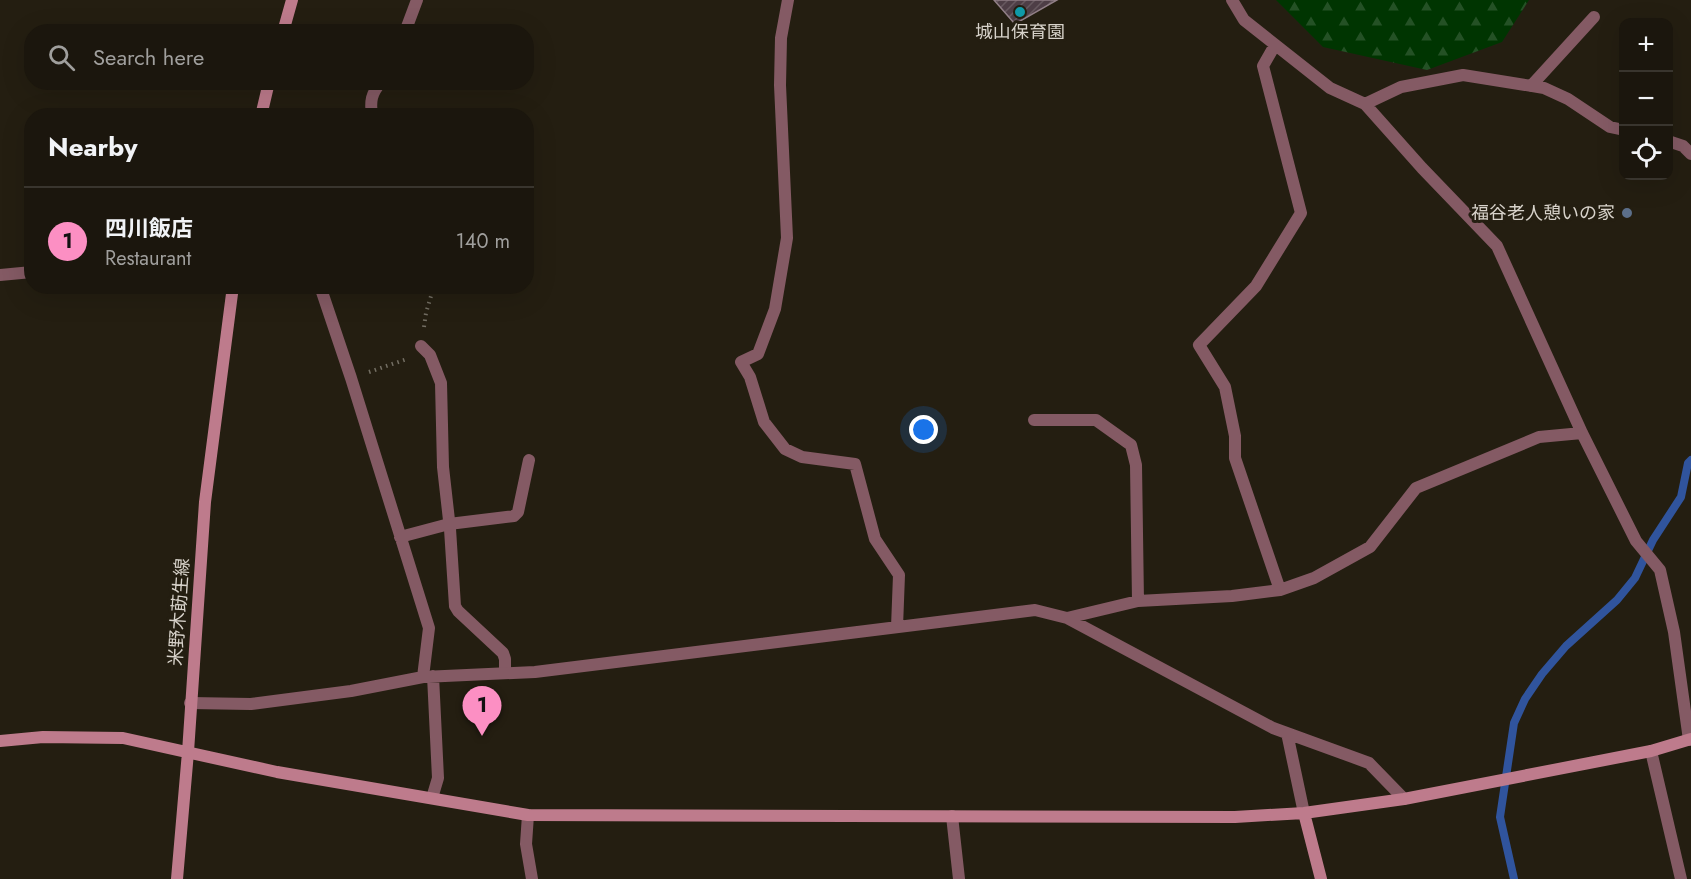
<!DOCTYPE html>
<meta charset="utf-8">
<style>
body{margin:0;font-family:Jost,"Noto Sans JP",sans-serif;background:#28231b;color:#f1f3f6}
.controls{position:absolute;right:18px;top:18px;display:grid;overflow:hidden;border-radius:12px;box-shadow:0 6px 24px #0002}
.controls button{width:54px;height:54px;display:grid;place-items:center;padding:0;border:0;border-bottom:2px solid #39352e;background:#1b160d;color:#f1f3f6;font:30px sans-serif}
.you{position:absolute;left:924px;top:430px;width:21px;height:21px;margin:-15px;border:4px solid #fff;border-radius:50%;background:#1a73e8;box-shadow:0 0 0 9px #1a73e833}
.badge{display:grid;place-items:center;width:39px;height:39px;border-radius:50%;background:#fc8fc3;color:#111;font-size:20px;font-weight:700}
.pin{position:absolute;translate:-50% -50px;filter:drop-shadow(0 2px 3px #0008)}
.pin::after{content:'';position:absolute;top:32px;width:21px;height:18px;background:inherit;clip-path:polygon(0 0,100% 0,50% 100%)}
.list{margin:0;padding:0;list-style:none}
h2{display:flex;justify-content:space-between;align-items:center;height:78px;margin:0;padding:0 24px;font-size:26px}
h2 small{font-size:20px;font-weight:400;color:#a09f9d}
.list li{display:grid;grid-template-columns:39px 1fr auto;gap:18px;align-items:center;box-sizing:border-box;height:108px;padding:0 24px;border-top:2px solid #39352e}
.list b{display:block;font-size:22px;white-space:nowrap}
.list p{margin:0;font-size:20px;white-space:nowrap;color:#a09f9d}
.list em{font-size:20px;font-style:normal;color:#a09f9d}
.icon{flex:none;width:33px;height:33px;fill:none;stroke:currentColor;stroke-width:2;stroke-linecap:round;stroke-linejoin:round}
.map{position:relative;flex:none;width:1691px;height:879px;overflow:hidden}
.search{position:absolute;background:#1b160d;box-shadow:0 6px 24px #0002;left:24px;top:24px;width:510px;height:66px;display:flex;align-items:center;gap:15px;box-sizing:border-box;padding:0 21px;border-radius:24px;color:#a09f9d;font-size:22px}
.panel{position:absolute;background:#1b160d;box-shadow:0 6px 24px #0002;left:24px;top:108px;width:510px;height:186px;border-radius:24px}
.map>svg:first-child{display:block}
.forest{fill:url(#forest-firs)}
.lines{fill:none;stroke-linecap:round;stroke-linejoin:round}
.stream{stroke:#30549d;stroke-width:8}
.building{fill:url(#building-hatch);stroke:#917f87;stroke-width:1.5}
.path{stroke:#736e63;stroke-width:4;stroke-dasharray:1.5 4.5;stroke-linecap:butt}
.lane{stroke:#845a64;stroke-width:12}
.street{stroke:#845a64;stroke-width:12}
.secondary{stroke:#be7b8c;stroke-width:12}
.culture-dot{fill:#0f9aa8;stroke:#241e11;stroke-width:2}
.service-dot{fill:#5c6f8a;stroke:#241e11;stroke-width:2}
.labels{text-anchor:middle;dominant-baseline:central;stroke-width:6;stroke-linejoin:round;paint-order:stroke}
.poi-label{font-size:18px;fill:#d7d2ca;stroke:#241e11}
.street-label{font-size:18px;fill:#d7d2ca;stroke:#241e11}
</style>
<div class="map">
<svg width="1691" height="879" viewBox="0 0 1691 879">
<defs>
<pattern id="forest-firs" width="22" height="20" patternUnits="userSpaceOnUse" patternTransform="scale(1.5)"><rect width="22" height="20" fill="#003501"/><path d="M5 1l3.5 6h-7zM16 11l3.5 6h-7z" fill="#245125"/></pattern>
<pattern id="building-hatch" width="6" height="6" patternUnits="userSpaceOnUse" patternTransform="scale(1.5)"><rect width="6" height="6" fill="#4e3e46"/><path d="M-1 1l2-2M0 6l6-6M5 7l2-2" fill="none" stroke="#67595f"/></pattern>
</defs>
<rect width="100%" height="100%" fill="#241e11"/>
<path class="forest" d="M1276 0H1529L1502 42 1427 70 1323 47Z"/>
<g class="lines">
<path class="stream" d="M1514 879 1500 817 1514 723 1525 699 1542 674 1566 646 1617 600 1635 578 1653 540 1681 497 1688 463 1691 460"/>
</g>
<path class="building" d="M994 0H1057L1015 24Z"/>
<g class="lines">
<path class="path" d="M424 327 426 313 434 286
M369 372 407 359"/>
<path class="lane" d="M421 346 430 355 441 383 443 467 450 529 455 606 458 611 503 653 505 659V673"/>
<path class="street" d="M788 0 781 38 780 85 787 238 775 309 758 354 741 362 750 377 764 422 785 449 802 457 855 464 875 539 899 575 897 627
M1232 0 1244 20 1330 88 1365 104 1422 168 1497 246 1582 433 1636 541 1660 570 1674 632 1689 740
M405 32 417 0
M1275 45 1263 66 1301 213 1256 286 1199 345 1225 387 1235 436V458L1280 590
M1531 86 1594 17
M1365 104 1401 87 1463 75 1544 88 1568 99 1610 127 1624 130
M372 116C370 101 371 94 381 82
M1668 141 1683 146 1691 154
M0 275 32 272
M320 286 351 378 429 628 423 677
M1034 420H1096L1131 445 1136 465 1138 601
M400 537 449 524 514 516 518 512 529 460
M1067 618 1138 601 1232 596 1280 590 1314 578 1370 547 1416 488 1539 437 1582 433
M190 703 251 704 351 691 423 677 535 672 1035 610 1067 618 1273 728 1369 763 1404 799
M1287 733 1304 813
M1651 751 1681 879
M432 798 438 778 433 676
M528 815 526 844 532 879
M952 816 959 879"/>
<path class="secondary" d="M283 32 292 0
M261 116 269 82
M0 741 43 737 123 738 277 772 528 815 1235 817 1304 813 1404 799 1651 751 1691 739
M1304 813 1321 879
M177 879 188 752 205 502 233 286"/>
</g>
<circle class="culture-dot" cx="1020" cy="12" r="6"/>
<circle class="service-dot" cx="1627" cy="213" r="6"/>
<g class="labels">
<g class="poi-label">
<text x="1020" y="32">城山保育園</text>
<text x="1615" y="213" text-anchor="end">福谷老人憩いの家</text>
</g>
<g class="street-label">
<text transform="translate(179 612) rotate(-86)">米野木莇生線</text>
</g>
</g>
</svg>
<div class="controls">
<button>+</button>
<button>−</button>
<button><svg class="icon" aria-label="locate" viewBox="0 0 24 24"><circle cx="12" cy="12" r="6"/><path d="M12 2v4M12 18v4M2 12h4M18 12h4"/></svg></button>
</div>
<div class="you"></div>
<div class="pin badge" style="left:482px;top:736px">1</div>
<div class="search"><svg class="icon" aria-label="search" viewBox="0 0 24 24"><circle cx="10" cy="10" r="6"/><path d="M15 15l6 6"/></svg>Search here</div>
<section class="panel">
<h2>Nearby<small></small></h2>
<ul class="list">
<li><span class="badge">1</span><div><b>四川飯店</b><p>Restaurant</p></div><em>140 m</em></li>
</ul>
</section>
</div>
